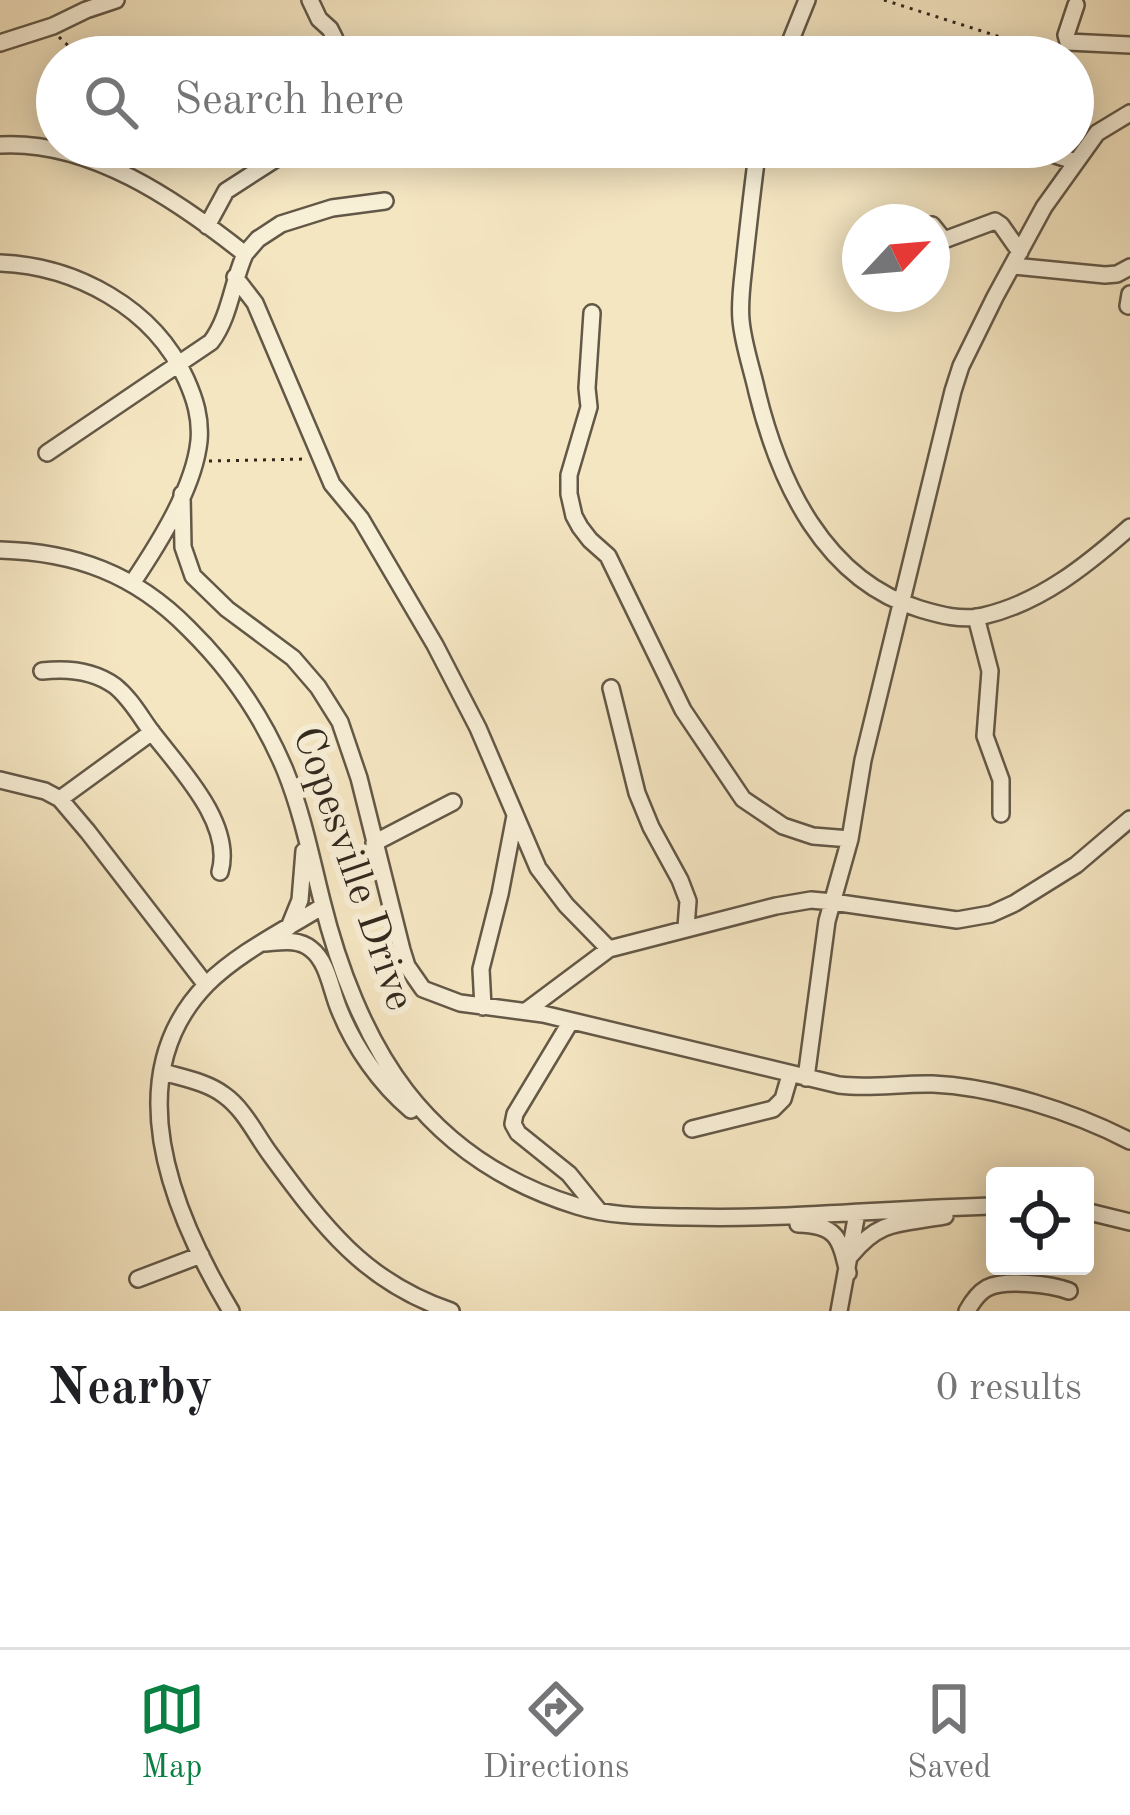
<!DOCTYPE html>
<style>
body{margin:0;font-family:"Old Standard TT",serif;background:#f2f2f2;color:#202124}
.controls{position:absolute;right:36px;bottom:36px;display:grid;overflow:hidden;border-radius:12px;box-shadow:0 6px 30px #0003}
.controls button{width:108px;height:108px;display:grid;place-items:center;padding:0;border:0;border-bottom:3px solid #e0e0e0;background:#fff;color:#202124;font:60px sans-serif}
.compass{position:absolute;left:842px;top:204px;width:108px;height:108px;border-radius:50%;background:#fff;box-shadow:0 6px 30px #0003;rotate:64deg}
.list{margin:0;padding:0;list-style:none}
h2{display:flex;justify-content:space-between;align-items:center;height:156px;margin:0;padding:0 48px;font-size:51px}
h2 small{font-size:39px;font-weight:400;color:#757577}
.icon{flex:none;width:66px;height:66px;fill:none;stroke:currentColor;stroke-width:2;stroke-linecap:round;stroke-linejoin:round}
.map{position:relative;flex:none;width:1130px;height:1311px;overflow:hidden}
.search{position:absolute;background:#fff;box-shadow:0 6px 30px #0003;left:36px;right:36px;top:36px;height:132px;display:flex;align-items:center;gap:30px;box-sizing:border-box;padding:0 42px;border-radius:66px;color:#757577;font-size:45px}
.sheet{height:336px;background:#fff}
nav{display:flex;justify-content:space-around;align-items:center;box-sizing:border-box;height:168px;border-top:3px solid #e0e0e0;background:#fff;font-size:33px;color:#757577}
nav a{display:grid;justify-items:center;gap:6px}
nav .on{color:#0b8043}
.map>svg:first-child{display:block}
.lines{fill:none;stroke-linecap:round;stroke-linejoin:round}
.minor-casing{stroke:#635847;stroke-width:20}
.path{stroke:#32291e;stroke-width:3;stroke-dasharray:3 6;stroke-linecap:butt}
.minor{stroke:#f8efd7;stroke-width:15}
.labels{text-anchor:middle;dominant-baseline:central;stroke-width:12;stroke-linejoin:round;paint-order:stroke}
.street-label{font-size:42px;fill:#32291e;stroke:#f8efd7}
</style>
<div class="map">
<svg width="1130" height="1311" viewBox="0 0 1130 1311">
<rect width="100%" height="100%" fill="#f5e6c2"/>
<filter id="stains"><feTurbulence type="fractalNoise" baseFrequency=".00167" numOctaves="4"/><feColorMatrix values="0 0 0 0 .2 0 0 0 0 .09 0 0 0 0 .02 0 0 0 .5 -.17"/></filter>
<radialGradient id="worn" r=".72"><stop offset=".6" stop-color="#630" stop-opacity="0"/><stop offset="1" stop-color="#630" stop-opacity=".3"/></radialGradient>
<g class="lines">
<g class="minor-casing">
<path id="minor" d="M310 0 319 19 330 29 335 39 330 57
M1076 5 1066 35 1068 42 1130 45
M0 43 53 26 86 10 116 0
M784 57 807 0
M0 145C90 140 177 200 245 254 232 283 230 317 211 342L47 453
M758 147C753 183 749 220 745 256 743 277 739 300 741 320 743 344 752 369 757 392 779 482 824 580 920 609 940 615 962 621 983 616 1040 603 1087 565 1130 527
M1031 147 1076 162
M932 225 944 240 995 221 1001 225 1020 252
M207 226 226 191 274 160 289 147
M245 254 258 239 281 224 332 208 385 201
M0 263C76 266 154 308 186 379 195 399 201 418 199 441 194 488 159 543 133 582
M1013 266 1105 275 1117 274 1130 267
M235 277 255 303 332 484 361 519 435 645 478 728 538 868 566 905 609 949
M1128 306 1130 294
M592 313 587 388 589 407 569 475V494L574 516 580 527 590 540 608 556 683 710 743 799 783 826 813 836 850 839
M182 494 183 547 193 576 227 609 293 658 318 687 340 722 359 778 402 950 407 966 423 989 460 1003 543 1014 839 1085C871 1089 901 1083 933 1084 996 1087 1074 1112 1130 1141
M0 550C75 552 135 574 188 628 230 669 262 715 285 770 302 812 311 857 322 901 338 966 365 1038 406 1091 450 1148 509 1185 577 1206 612 1217 649 1216 686 1217 789 1220 892 1208 995 1206
M976 617 990 671 985 736 1001 780V814
M42 671C68 668 93 670 115 686 130 698 140 716 151 731 178 767 234 823 220 872
M611 688 637 793 651 827 680 880 688 901 686 927
M0 780 45 791 60 799 88 832 206 985
M60 799 152 732
M374 843 453 802
M289 927 300 900 304 851
M265 943C280 942 298 938 311 949 328 962 331 990 339 1009 354 1047 380 1084 411 1110
M483 1007 481 969 500 894 515 816
M526 1011 609 949 776 906 811 900 833 902 957 920 991 914 1015 903 1076 865 1130 819
M571 1021 515 1114 513 1124 518 1133 569 1174 599 1211
M163 1072C183 1078 207 1082 224 1095 244 1109 256 1135 270 1154 323 1226 364 1282 451 1311
M806 1078 827 921 850 839 863 760 953 391 961 366 995 297 1044 207 1097 133 1130 113
M692 1129 773 1109 783 1099 790 1075
M1085 1211 1130 1222
M798 1224C837 1225 840 1238 848 1273
M851 1255C881 1218 902 1224 945 1216
M138 1279 201 1255
M231 1311C174 1216 115 1078 207 984 239 952 285 930 323 906
M839 1311 857 1213
M967 1311C972 1302 978 1293 987 1288 1005 1279 1050 1284 1069 1291"/>
</g>
<path class="path" d="M884 0 1013 41 1056 42
M59 37 80 57
M209 461 308 459"/>
<use href="#minor" class="minor"/>
</g>
<g class="labels">
<g class="street-label">
<text transform="translate(352 869) rotate(71)">Copesville Drive</text>
</g>
</g>
<rect width="100%" height="100%" filter="url(#stains)"/>
<rect width="100%" height="100%" fill="url(#worn)"/>
</svg>
<div class="controls">
<button><svg class="icon" aria-label="locate" viewBox="0 0 24 24"><circle cx="12" cy="12" r="6"/><path d="M12 2v4M12 18v4M2 12h4M18 12h4"/></svg></button>
</div>
<svg class="compass" viewBox="-18 -18 36 36"><path d="M0-13l5 13h-10z" fill="#e53935"/><path d="M0 13l5-13h-10z" fill="#757577"/></svg>
<div class="search"><svg class="icon" aria-label="search" viewBox="0 0 24 24"><circle cx="10" cy="10" r="6"/><path d="M15 15l6 6"/></svg>Search here</div>
</div>
<section class="sheet">
<h2>Nearby<small>0 results</small></h2>
<ul class="list">
</ul>
</section>
<nav>
<a class="on"><svg class="icon" aria-label="map" viewBox="0 0 24 24"><path d="M3 6l6-2 6 2 6-2v14l-6 2-6-2-6 2zM9 4v14M15 6v14"/></svg>Map</a>
<a><svg class="icon" aria-label="directions" viewBox="0 0 24 24"><path d="M12 3l9 9-9 9-9-9zM9 14v-3h6M13 9l2 2-2 2"/></svg>Directions</a>
<a><svg class="icon" aria-label="saved" viewBox="0 0 24 24"><path d="M7 4h10v16l-5-4-5 4z"/></svg>Saved</a>
</nav>
